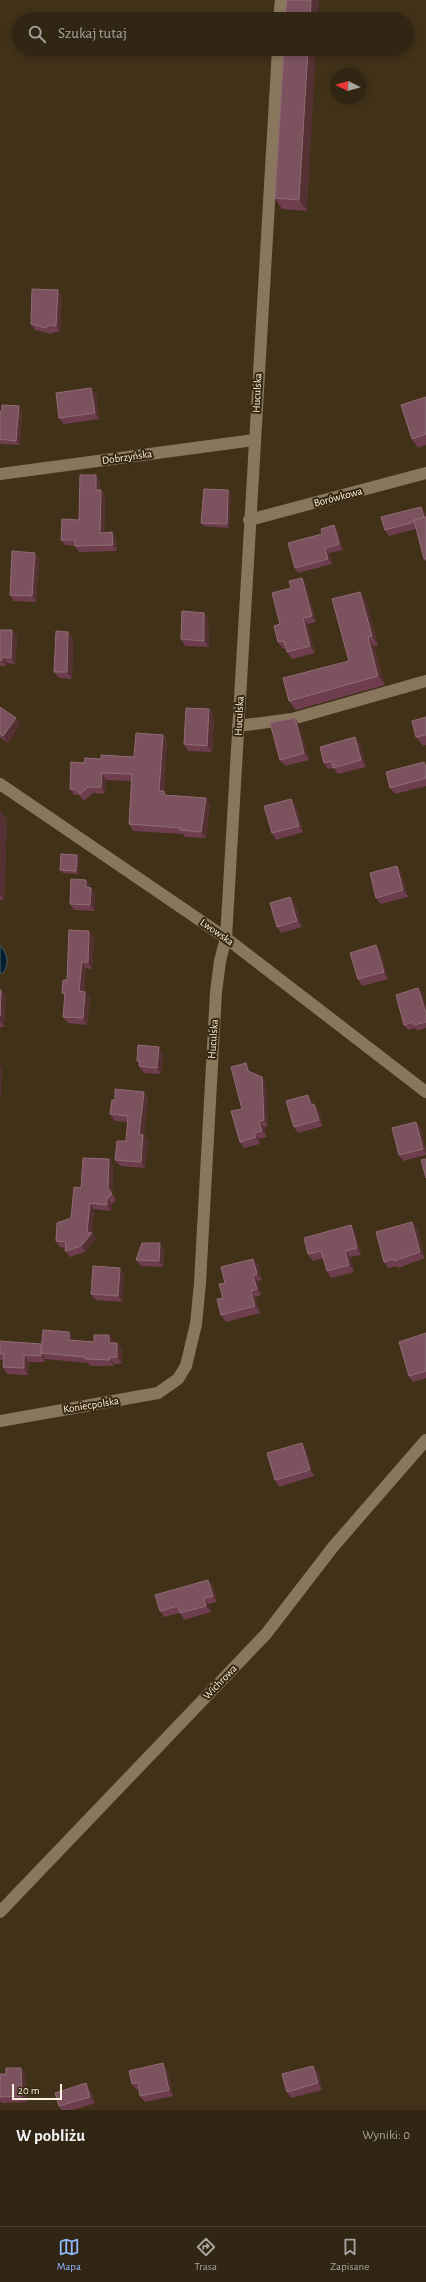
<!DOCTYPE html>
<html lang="pl">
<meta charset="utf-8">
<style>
body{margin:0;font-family:"Alegreya Sans",sans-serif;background:#392d1c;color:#f1f3f6}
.compass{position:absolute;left:330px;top:68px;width:36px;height:36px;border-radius:50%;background:#312513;box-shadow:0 2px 6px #0003;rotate:275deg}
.scale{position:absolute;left:12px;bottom:10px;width:50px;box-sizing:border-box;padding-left:4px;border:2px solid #fbf1e3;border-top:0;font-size:11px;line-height:14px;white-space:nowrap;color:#fbf1e3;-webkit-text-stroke:3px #36270f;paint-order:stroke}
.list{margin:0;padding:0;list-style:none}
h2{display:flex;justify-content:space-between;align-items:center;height:52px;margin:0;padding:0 16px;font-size:17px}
h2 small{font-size:13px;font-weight:400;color:#a8a5a0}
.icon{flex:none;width:22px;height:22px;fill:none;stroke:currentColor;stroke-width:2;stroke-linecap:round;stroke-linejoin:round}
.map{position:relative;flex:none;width:426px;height:2110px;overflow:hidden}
.search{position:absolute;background:#312513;box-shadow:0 2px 6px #0003;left:12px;right:12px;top:12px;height:44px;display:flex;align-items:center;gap:10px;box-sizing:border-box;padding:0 14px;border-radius:22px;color:#a8a5a0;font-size:15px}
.sheet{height:116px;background:#312513}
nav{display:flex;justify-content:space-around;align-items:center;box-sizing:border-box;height:56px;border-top:1px solid #4c4233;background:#312513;font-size:11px;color:#a8a5a0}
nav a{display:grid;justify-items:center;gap:2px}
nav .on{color:#90b8fd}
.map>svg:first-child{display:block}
.water{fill:#02202f;stroke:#4d5f65}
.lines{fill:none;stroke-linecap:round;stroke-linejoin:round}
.minor{stroke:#89775d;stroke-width:12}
.wall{fill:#6e3e4f}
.shaded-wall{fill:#553133}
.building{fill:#7d525f;stroke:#916b74}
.labels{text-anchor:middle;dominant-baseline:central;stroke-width:4;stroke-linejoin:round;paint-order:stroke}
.street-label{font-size:11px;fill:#fbf1e3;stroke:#36270f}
</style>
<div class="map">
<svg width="426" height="2110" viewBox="0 0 426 2110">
<rect width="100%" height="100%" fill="#413119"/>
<path class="water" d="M0 945C7 953 10 963 3 973H0Z"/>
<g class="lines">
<path class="minor" d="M279 19 281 0
M0 474 254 440
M249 520 426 473
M238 726 292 719 426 681
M0 784 226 938 426 1092
M0 1421 158 1393 178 1379 186 1366 196 1324 200 1283 216 992 220 961 226 938 278 49
M0 1912 266 1634 333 1547 426 1440"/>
</g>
<path class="wall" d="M284 49 307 211 282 209 275 198Z
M62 297 60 332H54L51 334 35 330 31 324Z
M96 394 99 419 64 424 59 418Z
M426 397V445L418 448 412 439Z
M0 411H22L20 445 0 444Z
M100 481V490H101L105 495 104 532H112L116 538 117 551 79 552 75 546 65 545 61 540 79 520Z
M228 490 231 493 229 528 203 526 201 523Z
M421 507 425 513 426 516V561L424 559 416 529 389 536 385 530Z
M338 531 343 550 329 553 332 564 298 573 295 568Z
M35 553 39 559 36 602 14 601 10 595Z
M302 578 306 584 316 622 307 624 315 653 292 659 287 652 286 648 283 649 278 642 280 624 291 588Z
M366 601 378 645 374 646 385 685 296 710 289 701 349 661Z
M204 613 208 619 209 647 185 646 181 639Z
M0 630H12L17 637 15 664 7 663 6 666H0Z
M68 632 73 638 72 679 59 678 54 672Z
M0 707 16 718 20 725 8 743 0 737Z
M214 716 212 752 188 751 184 744Z
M426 717V745L423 746 416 737Z
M295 718 299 725 309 760 285 766 280 760Z
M163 735 167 741 164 791 167 796 210 804 206 838 185 837 183 834 133 831 129 824 131 781 106 780 105 794 93 793 84 801 79 795H74L70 789 84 763 101 759 134 757Z
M355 737 360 744 366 767 338 774 334 768 328 769 324 763Z
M426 764V786L395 794 390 788Z
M291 799 296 805 303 832 276 840 272 833Z
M0 811 7 820 4 900H0Z
M77 855 79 858V874L63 873 60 870Z
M397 866 401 873 408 897 381 904 376 898Z
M86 880 90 886V888L95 894V911L74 910 70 904Z
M295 903 302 927 281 933 277 927Z
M94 937 92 969 86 968 84 992H85L90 998 87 1025 68 1023 63 1017 65 996 62 993 67 980Z
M376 945 381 952 388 979 362 986 358 979Z
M418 988 422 993 426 1006V1028L417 1031 415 1028 408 1030 404 1025Z
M0 990H1L6 997 4 1027H0Z
M163 1054 161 1074 144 1073 139 1066 140 1064 137 1061Z
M250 1070 251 1073 262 1077 266 1084 268 1126 264 1127 267 1137 259 1139 260 1144 244 1148 240 1142 242 1109Z
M144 1092 148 1098 144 1136 148 1141 145 1168 120 1166 115 1160 126 1141 128 1122 115 1121 110 1114 115 1100Z
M312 1101 313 1105 319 1111 323 1126 298 1133 294 1127Z
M421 1128 426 1150V1155L403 1161 399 1155Z
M109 1159 113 1166 112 1194 116 1200 112 1204 111 1211 94 1209 92 1233 96 1239 85 1252 70 1257 65 1251 66 1248 60 1247 56 1241 71 1218 81 1188Z
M351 1225 355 1232 361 1255 350 1257 354 1272 331 1278 327 1271 323 1258 313 1261 308 1254Z
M417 1228 425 1258 398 1268 397 1266 388 1268 384 1262Z
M164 1250 163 1267 141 1266 136 1260Z
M253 1259 258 1265 262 1280 258 1281 261 1295 255 1297 260 1313 226 1322 221 1315 225 1283Z
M124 1274 122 1302 96 1300 91 1294Z
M69 1332 73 1339V1341L94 1342 114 1341V1343H117L122 1350V1364H114V1366H90L88 1363 45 1359V1362H29L28 1375 7 1374 3 1367V1360H0V1341L41 1344Z
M426 1333V1378L413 1382 409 1376Z
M302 1443 306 1449 314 1476 279 1487 275 1480Z
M213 1586 217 1602 208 1604 211 1612 184 1620 180 1613 164 1617 160 1611Z
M163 2063 167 2070 173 2096 145 2102 140 2096 139 2089 137 2090 132 2084Z
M21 2068 25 2074 27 2102 2 2103 0 2101V2074H6Z
M318 2072 322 2090 291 2098 287 2092Z
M91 2090 95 2103 73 2110H62L59 2106Z"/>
<path class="shaded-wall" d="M311 0H319L318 19H310Z
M308 49H316L307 211 299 200Z
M58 290 62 297 60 332 56 326Z
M91 388 96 394 99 419 95 413Z
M19 406 22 411 20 445 16 441Z
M96 475 100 481V495L96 490Z
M101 490 105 495 104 538 100 533Z
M228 490 231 493 229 528 227 524Z
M421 507 425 513 426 516 424 519Z
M334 525 338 531 343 550 339 544Z
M112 532 116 538 117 551 113 545Z
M325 548 329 553 332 564 328 559Z
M35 553 39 559 36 602 32 596Z
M302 578 306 584 316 622 312 616Z
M360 592 366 601 378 645 372 636Z
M204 613 208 619 209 647 204 641Z
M303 618 307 624 315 653 310 646Z
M12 630 17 637 15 664 11 658Z
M68 632 73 638 72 679 67 672Z
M368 637 374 646 385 685 378 676Z
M2 657 7 663 6 666 2 660Z
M209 709 214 716 212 752 207 746Z
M16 718 20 725 8 743 3 736Z
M295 718 299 725 309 760 304 753Z
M163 735 167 741 164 791 168 798V802L159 791Z
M355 737 360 744 366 767 361 760Z
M102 773 106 780 105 794 101 787Z
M206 798 210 804 206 838 201 832Z
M291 799 296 805 303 832 299 826Z
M0 811 7 820 4 900 0 895Z
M77 855 79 858V874L76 871Z
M397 866 401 873 408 897 403 890Z
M86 880 90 886V894L86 887Z
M91 888 95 894V911L90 905Z
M290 897 295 903 302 927 297 921Z
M89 931 94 937 92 969 88 962Z
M376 945 381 952 388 979 384 972Z
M82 962 86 968 84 998 79 991Z
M418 988 422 993 426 1006V1013Z
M1 990 6 997 4 1027 0 1021Z
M85 992 90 998 87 1025 83 1018Z
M159 1047 163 1054 161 1074 157 1068Z
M246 1063 250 1070 252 1078 248 1071Z
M0 1065 2 1068 1 1099 0 1098Z
M262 1077 266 1084 268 1126 264 1120Z
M144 1092 148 1098 144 1136 148 1141 145 1168 141 1162 139 1134Z
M308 1095 312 1101 315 1112 311 1105Z
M314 1104 319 1111 323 1126 319 1120Z
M259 1121 264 1127 267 1137 262 1131Z
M416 1122 421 1128 426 1150V1153L423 1149Z
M254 1133 259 1139 260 1144 256 1137Z
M109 1159 113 1166 112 1195 108 1188Z
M107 1198 112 1204 111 1211 107 1205Z
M90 1203 94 1209 92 1233 96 1239 85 1252 81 1246 87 1232Z
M412 1222 417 1228 425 1258 420 1252Z
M351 1225 355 1232 361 1255 357 1248Z
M160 1243 164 1250 163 1267 159 1261Z
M345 1251 350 1257 354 1272 349 1265Z
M253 1259 258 1265 262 1280 257 1274Z
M120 1268 124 1274 122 1302 118 1296Z
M253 1275 258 1281 261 1295 257 1289Z
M251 1291 255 1297 260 1313 255 1306Z
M69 1332 73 1339V1347L69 1340Z
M109 1335 114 1341V1349L109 1343Z
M117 1343 122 1350V1364L117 1357Z
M41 1353 45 1359V1362L41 1356Z
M24 1355 29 1362 28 1375 24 1368Z
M109 1357 114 1364V1366L110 1360Z
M302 1443 306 1449 314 1476 310 1470Z
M208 1580 213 1586 217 1602 213 1596Z
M204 1598 208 1604 211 1612 206 1606Z
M163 2063 167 2070 173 2096 169 2090Z
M313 2066 318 2072 322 2090 318 2083Z
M21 2068 25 2074 27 2102 22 2096Z
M86 2083 91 2090 95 2103 90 2097Z"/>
<path class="building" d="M287 0H311L310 19H285Z
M284 49H308L299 200 275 198Z
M32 289 58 290 56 326 49 325 46 328 31 324Z
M91 388 95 413 59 418 56 393Z
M426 397V434L412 439 401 405Z
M2 405 19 406 16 441 0 439V411H2Z
M80 475H96V490H101L100 533 112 532 113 545 75 546V540H61L62 519 79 520Z
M204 489 228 490 227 524 201 523Z
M421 507 424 517 414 520V522L385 530 381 517Z
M426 517V559H424L414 520Z
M334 525 339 544 325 548 328 559 295 568 288 543 322 534 321 529Z
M12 551 35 553 32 596 10 595Z
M302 578 312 616 303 618 310 646 287 652 284 641 278 642 274 626 280 624 272 593 291 588 289 581Z
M360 592 372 636 368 637 378 676 289 701 283 678 349 661 332 599Z
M182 611 204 613V641L181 639Z
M0 630H12L11 658 2 657V660H0Z
M56 631 68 632 67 672H54Z
M0 707 16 718 3 736 0 734Z
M186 708 209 709 207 746 184 744Z
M426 717V735L416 737 412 721Z
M295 718 304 753 280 760 270 723Z
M136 733 163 735 159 791H164V795L206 798 201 832 180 830V828L129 824 132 774 102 773 101 787H88L80 794 75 789H70L71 762 84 763 85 758 101 759V755L134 757Z
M355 737 361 760 333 768 332 761 324 763 320 747Z
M424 762 426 767V778L390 788 386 772Z
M291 799 299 826 272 833 264 806Z
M61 854 77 855 76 871 60 870Z
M397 866 403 890 376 898 370 873Z
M71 879 86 880V887L91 888 90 905 70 904Z
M290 897 297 921 277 927 270 903Z
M69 930 89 931 88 962H82L79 991 85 992 83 1018 63 1017 65 993H62L63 980H67Z
M376 945 384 972 358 979 350 953Z
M418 988 426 1013V1022L414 1025 413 1022 404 1025 396 995Z
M0 990H1L0 1016Z
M138 1045 159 1047 157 1068 139 1066 140 1061H137Z
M246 1063 248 1071 262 1077 264 1120 259 1121 262 1131 254 1133 256 1137 240 1142 231 1111 242 1109 231 1067Z
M115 1089 144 1092 139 1134 143 1135 141 1162 115 1160 117 1141H126L128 1116 110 1114 112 1100H115Z
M308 1095 311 1105 314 1104 319 1120 294 1127 286 1101Z
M416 1122 423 1149 399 1155 392 1128Z
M83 1158 109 1159 108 1188 112 1194 107 1198V1205L90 1203 87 1232 92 1233 81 1246 65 1251 66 1242 56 1241 57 1223 71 1218 74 1187 81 1188Z
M426 1159V1178L421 1160Z
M412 1222 420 1252 394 1261 393 1259 384 1262 376 1232Z
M351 1225 357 1248 345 1251 349 1265 327 1271 321 1251 308 1254 304 1238Z
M142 1243H160L159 1261 136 1260Z
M253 1259 257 1274 253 1275 257 1289 251 1291 255 1306 221 1315 217 1299 223 1298 219 1284 225 1283 221 1267Z
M93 1266 120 1268 118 1296 91 1294Z
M43 1330 69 1332V1340L94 1342V1335H109V1343H117V1357H109L110 1360 85 1359V1357L41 1353Z
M426 1333V1371L409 1376 399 1342Z
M0 1341 41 1344V1356L24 1355V1368L3 1367 4 1354H0Z
M302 1443 310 1470 275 1480 267 1453Z
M208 1580 213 1596 204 1598 206 1606 180 1613 178 1606 160 1611 155 1595Z
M163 2063 169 2090 140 2096 138 2082 132 2084 129 2071Z
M313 2066 318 2083 287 2092 282 2074Z
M6 2068H21L22 2096 0 2097V2074H6Z
M86 2083 90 2097 59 2106 55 2093Z"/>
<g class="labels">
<g class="street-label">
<text transform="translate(257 393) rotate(-87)">Huculska</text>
<text transform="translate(127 457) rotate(-8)">Dobrzyńska</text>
<text transform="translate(338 497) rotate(-15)">Borówkowa</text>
<text transform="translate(239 716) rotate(-87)">Huculska</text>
<text transform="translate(217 932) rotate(35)">Lwowska</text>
<text transform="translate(213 1039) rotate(-86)">Huculska</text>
<text transform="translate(91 1405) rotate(-9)">Koniecpolska</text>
<text transform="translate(220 1682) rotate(-46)">Wichrowa</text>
</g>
</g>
</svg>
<svg class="compass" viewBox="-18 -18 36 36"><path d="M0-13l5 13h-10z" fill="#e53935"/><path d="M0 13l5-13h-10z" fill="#a8a5a0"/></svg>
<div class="scale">20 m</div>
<div class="search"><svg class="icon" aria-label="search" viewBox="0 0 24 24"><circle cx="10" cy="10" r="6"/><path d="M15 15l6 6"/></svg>Szukaj tutaj</div>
</div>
<section class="sheet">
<h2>W pobliżu<small>Wyniki: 0</small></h2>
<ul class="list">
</ul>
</section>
<nav>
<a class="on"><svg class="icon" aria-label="map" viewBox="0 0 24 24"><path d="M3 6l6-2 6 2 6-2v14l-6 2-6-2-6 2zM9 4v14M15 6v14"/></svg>Mapa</a>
<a><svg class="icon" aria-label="directions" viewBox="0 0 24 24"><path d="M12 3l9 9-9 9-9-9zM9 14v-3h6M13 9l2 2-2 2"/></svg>Trasa</a>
<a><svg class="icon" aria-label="saved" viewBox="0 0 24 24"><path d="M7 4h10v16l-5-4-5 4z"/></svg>Zapisane</a>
</nav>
